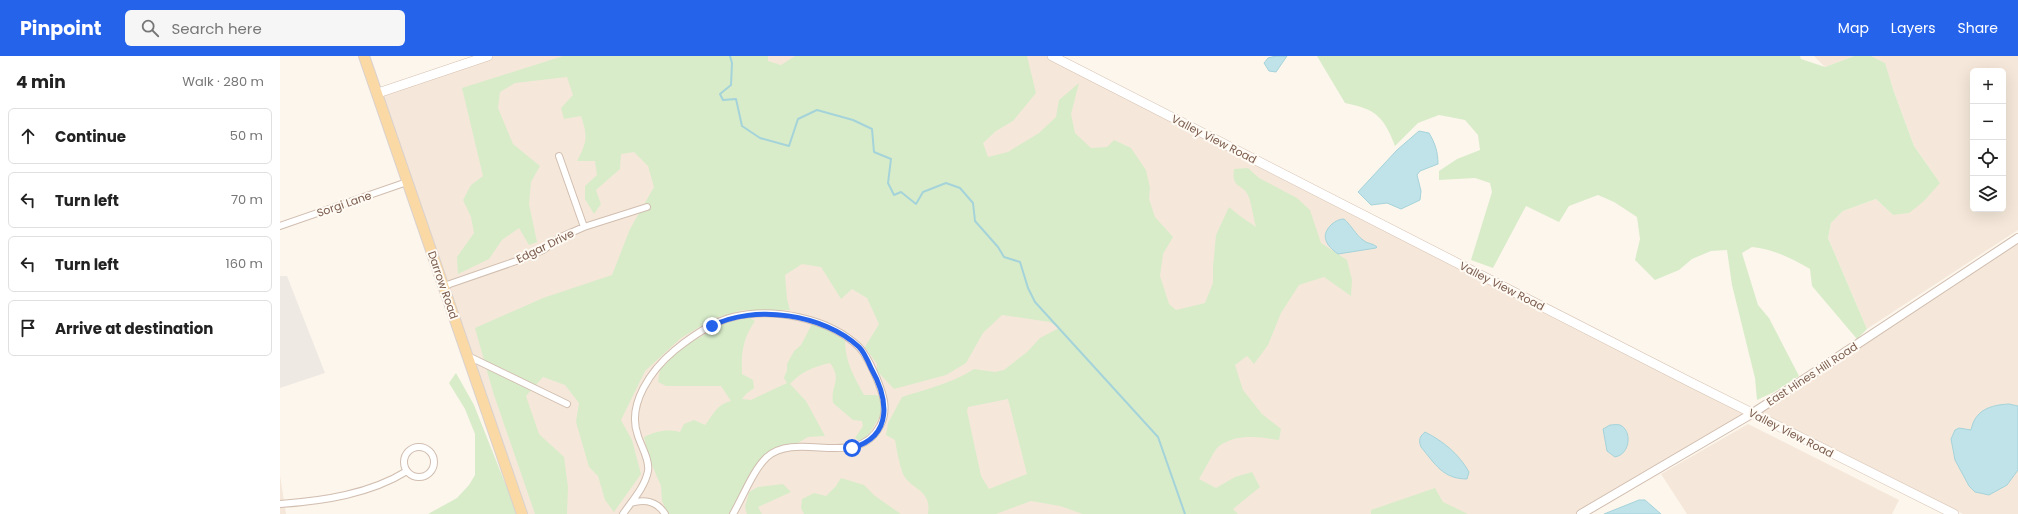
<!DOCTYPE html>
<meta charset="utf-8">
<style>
body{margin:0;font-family:Poppins,sans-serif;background:#f6f6f6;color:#222}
.controls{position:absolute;right:12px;top:12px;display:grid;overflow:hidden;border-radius:6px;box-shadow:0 4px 16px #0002}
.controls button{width:36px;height:36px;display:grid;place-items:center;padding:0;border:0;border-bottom:1px solid #e0e0e0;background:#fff;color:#222;font:20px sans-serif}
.stop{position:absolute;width:12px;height:12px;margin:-9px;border:3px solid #2563eb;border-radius:50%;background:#fff}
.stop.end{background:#2563eb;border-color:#fff;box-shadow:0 1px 4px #0008}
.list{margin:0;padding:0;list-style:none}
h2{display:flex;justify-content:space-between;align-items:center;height:52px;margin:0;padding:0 16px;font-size:17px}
h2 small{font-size:13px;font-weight:400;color:#767676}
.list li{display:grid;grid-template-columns:26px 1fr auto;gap:12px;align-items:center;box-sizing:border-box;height:56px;margin:0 8px 8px;padding:0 8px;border:1px solid #e0e0e0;border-radius:6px}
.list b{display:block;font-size:15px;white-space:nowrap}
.list em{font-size:13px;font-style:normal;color:#767676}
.icon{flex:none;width:22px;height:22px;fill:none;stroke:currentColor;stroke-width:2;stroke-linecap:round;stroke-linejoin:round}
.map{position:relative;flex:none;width:1738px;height:458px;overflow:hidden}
header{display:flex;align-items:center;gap:24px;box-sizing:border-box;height:56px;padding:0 20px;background:#2563eb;color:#fff}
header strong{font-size:19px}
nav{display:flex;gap:22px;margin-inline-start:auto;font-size:14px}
.search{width:280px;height:36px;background:#f6f6f6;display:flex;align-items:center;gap:10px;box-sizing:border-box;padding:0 14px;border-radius:6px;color:#767676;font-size:15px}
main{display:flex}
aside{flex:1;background:#fff}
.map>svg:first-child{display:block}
.residential{fill:#f5e8da;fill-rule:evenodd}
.industrial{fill:#efe9e4}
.green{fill:#d8ecc9;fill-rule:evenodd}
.water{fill:#bfe3e8;stroke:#a5d3da}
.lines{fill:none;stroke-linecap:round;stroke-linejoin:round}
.stream{stroke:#a5d3da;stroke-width:2}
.minor-casing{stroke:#d1beb0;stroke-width:8}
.tertiary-casing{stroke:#d1beb0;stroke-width:10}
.secondary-casing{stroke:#d6c0b0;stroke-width:10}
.primary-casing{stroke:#dad1cd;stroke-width:12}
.minor{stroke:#fff;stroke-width:6}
.tertiary{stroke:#fff;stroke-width:8}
.secondary{stroke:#fff;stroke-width:9}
.primary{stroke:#fbd9a5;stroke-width:10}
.route{stroke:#2563eb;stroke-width:5}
.labels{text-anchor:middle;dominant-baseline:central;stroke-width:4;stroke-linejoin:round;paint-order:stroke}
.street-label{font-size:11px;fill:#7a5c4d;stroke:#fffaf3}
</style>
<header>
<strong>Pinpoint</strong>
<div class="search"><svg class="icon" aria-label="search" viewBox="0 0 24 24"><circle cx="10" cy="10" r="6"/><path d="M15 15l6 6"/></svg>Search here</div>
<nav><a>Map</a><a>Layers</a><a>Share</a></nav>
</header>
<main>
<aside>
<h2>4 min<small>Walk · 280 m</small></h2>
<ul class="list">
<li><svg class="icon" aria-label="ahead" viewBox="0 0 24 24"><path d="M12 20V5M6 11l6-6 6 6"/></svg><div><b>Continue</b></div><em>50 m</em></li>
<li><svg class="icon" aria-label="left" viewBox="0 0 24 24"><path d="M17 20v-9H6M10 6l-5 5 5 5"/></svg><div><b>Turn left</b></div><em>70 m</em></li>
<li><svg class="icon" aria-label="left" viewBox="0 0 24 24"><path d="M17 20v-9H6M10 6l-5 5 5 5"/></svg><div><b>Turn left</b></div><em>160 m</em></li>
<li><svg class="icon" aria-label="arrive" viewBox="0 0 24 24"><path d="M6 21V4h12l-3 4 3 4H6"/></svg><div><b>Arrive at destination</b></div></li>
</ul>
</aside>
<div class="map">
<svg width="1738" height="458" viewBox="0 0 1738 458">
<rect width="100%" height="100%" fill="#fdf6ec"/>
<path class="residential" d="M208 0H772L1473 357 1302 458H248L183 269 177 270 98 37Z
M1534 0H1574L1545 11Z
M1591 0H1738V174L1587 273 1548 182 1551 167 1563 155 1596 143 1613 159 1660 127 1634 90 1614 36 1605 8ZM1693 15H1723V153H1693Z
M1738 186V458H1683L1480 357Z
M1468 368 1619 444 1612 458H1407L1381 418Z
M0 419 6 458H0Z"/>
<path class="industrial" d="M0 220H7L45 317 0 332Z"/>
<path class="green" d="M283 0H488V5L501 9 515 0H747L756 37 733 65 716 75 703 87 708 101 728 96 759 77 776 61 779 44 799 27 791 58 795 77 811 92 827 91 834 84 851 92 866 114 870 132 869 143 875 161 893 181 883 198 880 220 889 248 896 254 925 247 933 227V211L936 179 949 151 960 160 976 171C973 161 972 149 968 139 962 127 951 133 954 113L968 112 979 122 1017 142 1030 154 1041 187 1067 204 1072 224 1071 240 1044 221 1019 229 1001 257 988 289 974 308 967 300 955 309 963 334 982 358 1001 373 999 384C979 381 956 377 938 391 935 393 923 417 919 423L936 432 955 421 972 416 980 431 953 453 958 458H803L780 450 751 445 716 458H648C652 433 632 435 623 418 619 407 617 396 615 384L606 379 608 367 622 341C647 333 672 327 694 313L715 316 724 314 747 296 760 282 779 272 770 266 722 259 703 277 686 307 666 319 614 333 597 315V308L585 291 599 268 587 242 572 233 561 243 541 211 522 208 505 219 507 243 510 254H463L433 263 401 282 365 315 341 364 352 384 361 418 334 456 325 444 318 420 309 411 296 366 299 347 285 329 263 321 246 340 259 378 284 401 288 431 287 458H255L213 336 195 272 263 242 332 219 350 173 374 131 368 110 354 96 341 98 340 113 316 134 321 148 314 158 305 143V130L317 119 315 105H297C307 86 308 81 301 60L284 63 281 52 293 39 287 21 235 27 220 36 218 52 233 88 260 110 251 126 249 148 257 186 249 189 239 172 222 184 209 203 178 218 177 201 194 177 191 161 183 144 191 129 203 120 182 32ZM728 343 747 418 709 433 701 420 687 355 688 351Z
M1037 0H1520L1521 3 1545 11 1574 0H1591L1605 7 1614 36 1634 90 1660 127 1644 145 1629 157 1613 159 1596 143 1563 155 1551 167 1548 182 1587 273 1577 283 1532 230 1530 213C1511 202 1493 193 1472 191L1462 197 1478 249 1489 262 1519 320 1494 336 1477 344 1475 322 1452 229 1447 194 1431 195 1412 203 1399 214 1375 224 1355 204 1360 183 1357 161 1334 146 1318 139 1289 150 1279 166 1246 150 1213 212 1191 204 1212 136 1210 127 1195 122 1159 124V115L1177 103 1200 94 1198 79 1185 64 1159 59 1138 67 1115 90C1104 61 1096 53 1065 47Z
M470 262 475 265C463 282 461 297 462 318L473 324 474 332 466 338 462 343 471 344 507 327 504 322 507 314V308L514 295 521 289 532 268 547 273 565 285C565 305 574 321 584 339H596L601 342 602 357 589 378 580 385 575 382 583 370 582 365 573 364 553 347C550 328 563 325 550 307 533 311 522 315 510 328L526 345 545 380 528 381 516 388 503 389 491 394 480 403 451 458H388L382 445 381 430 369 402 364 381C377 375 386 373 400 376L404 368 414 364 425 369C434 358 437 348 451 345L441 330H386L378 326 380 313 396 296 411 286 447 266Z
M176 317 194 349 225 427 235 447 237 458H148L177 442 189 429 195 419V378L185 353 169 327Z
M561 422 584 429 595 440 621 458H524L521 452 522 443 534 437 546 440 556 430Z
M503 428 511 436 478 451 482 458H467L465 451 469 436 478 431Z
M1155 432 1163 446 1188 458H1091V454Z"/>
<path class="water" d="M996 0H1007L996 16 989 15 984 7 988 2Z
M1139 75 1149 77C1155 87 1158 96 1158 108L1140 115 1137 119 1141 135 1140 144 1121 153 1107 147 1091 149 1078 136 1117 94Z
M1064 163C1071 169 1076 179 1083 184 1087 188 1093 187 1097 191L1096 192 1058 198C1047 190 1039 180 1052 168 1056 165 1059 163 1064 163Z
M1729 348 1738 350V414L1727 429 1709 439 1695 436 1689 430 1675 404 1671 383 1675 374 1679 372 1691 374C1695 354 1710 349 1729 348Z
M1330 369C1333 369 1337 368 1340 369 1352 374 1351 398 1335 401L1327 395 1323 373Z
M1145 376C1163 385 1179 398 1189 416L1187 423C1163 423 1155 408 1141 391 1138 384 1140 380 1145 376Z
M1359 444H1365L1381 458H1324Z"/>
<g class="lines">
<path class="stream" d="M450 0 452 7 451 29 440 38 443 44 456 43 462 70 480 82 509 90 518 63 537 54 573 64 592 73 594 96 611 103 608 127 614 139 621 136 636 148 643 136 666 127 680 132 693 147 695 165 718 191 724 201 740 206 748 232 755 246 878 381 905 458"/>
<g class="minor-casing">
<path id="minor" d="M279 100 304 171
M0 170 127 126
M164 230 242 203 263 194 281 181 304 171 367 151
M188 300 287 348
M124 406a15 15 0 1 1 30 0a15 15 0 1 1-30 0Z
M351 447C364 443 377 445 385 458
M0 448C43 445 90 438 127 415
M343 458C352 445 365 431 368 415 370 404 361 390 358 380 346 348 372 313 395 294 411 281 433 266 453 261 493 251 549 262 579 291 587 299 592 312 597 323 603 338 609 354 600 370 577 414 518 374 487 401 473 414 463 441 453 458"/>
</g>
<g class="tertiary-casing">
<path id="tertiary" d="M1301 458 1473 357 1738 182"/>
</g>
<g class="secondary-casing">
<path id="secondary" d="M772 0 1410 326 1674 458
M98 37 208 0"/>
</g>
<g class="primary-casing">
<path id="primary" d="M84 0 242 458"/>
</g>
<use href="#minor" class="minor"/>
<use href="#tertiary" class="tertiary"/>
<use href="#secondary" class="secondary"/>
<use href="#primary" class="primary"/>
</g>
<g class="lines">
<path class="route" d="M432 270C474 248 544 258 579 291 584 296 588 305 591 312 608 342 614 380 572 392"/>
</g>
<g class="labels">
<g class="street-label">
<text transform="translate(934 83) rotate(27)">Valley View Road</text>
<text transform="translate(64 148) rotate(-19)">Sorgi Lane</text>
<text transform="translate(265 190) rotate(-26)">Edgar Drive</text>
<text transform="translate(163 229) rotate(71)">Darrow Road</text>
<text transform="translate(1222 230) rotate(27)">Valley View Road</text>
<text transform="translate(1532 318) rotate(-33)">East Hines Hill Road</text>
<text transform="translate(1511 377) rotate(27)">Valley View Road</text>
</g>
</g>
</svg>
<div class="controls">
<button>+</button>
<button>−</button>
<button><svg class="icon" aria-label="locate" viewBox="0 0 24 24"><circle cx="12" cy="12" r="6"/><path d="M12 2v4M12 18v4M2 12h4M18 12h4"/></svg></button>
<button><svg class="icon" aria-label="layers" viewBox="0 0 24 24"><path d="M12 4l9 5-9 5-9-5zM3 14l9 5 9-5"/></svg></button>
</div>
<div class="stop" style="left:572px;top:392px"></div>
<div class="stop end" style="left:432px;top:270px"></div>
</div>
</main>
